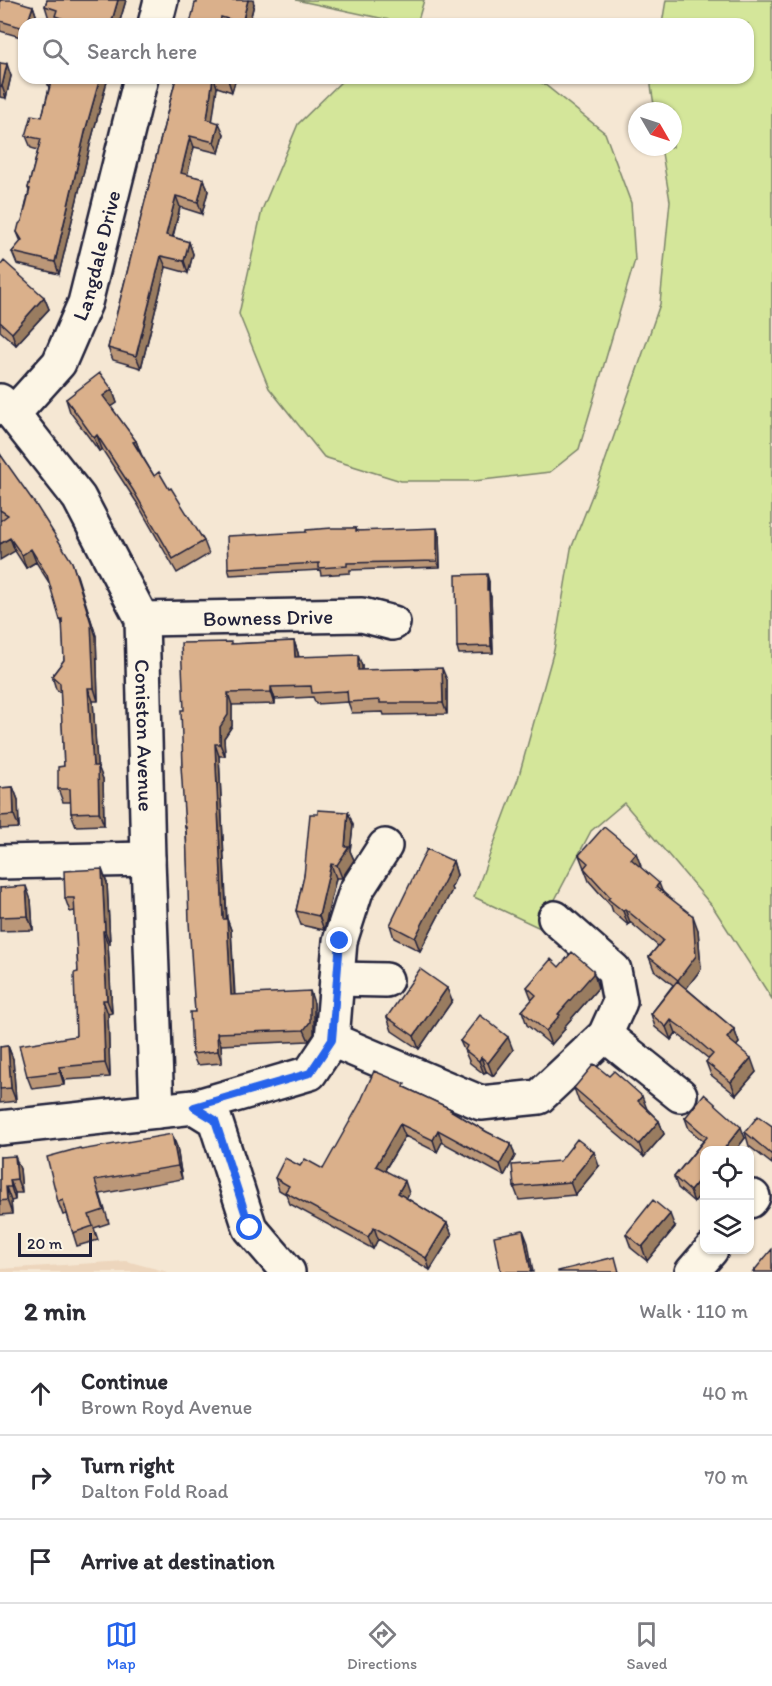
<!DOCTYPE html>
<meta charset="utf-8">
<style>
body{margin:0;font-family:Itim,sans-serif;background:#f2f2f3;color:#2b2b33}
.controls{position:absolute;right:18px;bottom:18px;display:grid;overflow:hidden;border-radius:12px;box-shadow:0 2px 4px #0004}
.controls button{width:54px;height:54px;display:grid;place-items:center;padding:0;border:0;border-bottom:2px solid #e1e1e2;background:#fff;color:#2b2b33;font:30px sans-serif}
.compass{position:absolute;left:628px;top:102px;width:54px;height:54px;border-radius:50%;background:#fff;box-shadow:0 2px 4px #0004;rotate:129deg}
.scale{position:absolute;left:18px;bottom:15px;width:74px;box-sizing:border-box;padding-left:6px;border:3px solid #22223b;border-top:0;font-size:16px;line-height:21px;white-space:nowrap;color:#22223b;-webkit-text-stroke:4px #fcf5e5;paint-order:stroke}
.stop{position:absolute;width:18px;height:18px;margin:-14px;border:4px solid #2563eb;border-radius:50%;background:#fff}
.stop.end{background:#2563eb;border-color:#fff;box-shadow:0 2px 6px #0008}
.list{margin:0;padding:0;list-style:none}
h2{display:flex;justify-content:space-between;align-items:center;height:78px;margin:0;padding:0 24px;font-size:26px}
h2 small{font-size:20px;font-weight:400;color:#7c7c81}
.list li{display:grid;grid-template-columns:39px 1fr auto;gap:18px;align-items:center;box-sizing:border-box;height:84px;padding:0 24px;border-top:2px solid #e1e1e2}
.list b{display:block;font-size:22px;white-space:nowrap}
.list p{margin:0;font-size:20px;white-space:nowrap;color:#7c7c81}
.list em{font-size:20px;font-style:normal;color:#7c7c81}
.icon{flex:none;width:33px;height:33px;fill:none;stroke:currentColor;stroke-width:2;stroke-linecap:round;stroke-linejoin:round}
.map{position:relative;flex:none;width:772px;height:1272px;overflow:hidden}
.search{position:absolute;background:#fff;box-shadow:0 2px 4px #0004;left:18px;right:18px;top:18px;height:66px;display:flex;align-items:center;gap:15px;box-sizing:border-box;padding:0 21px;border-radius:18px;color:#7c7c81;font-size:22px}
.sheet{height:330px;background:#fff}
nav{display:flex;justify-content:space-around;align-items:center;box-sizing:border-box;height:84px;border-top:2px solid #e1e1e2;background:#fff;font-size:16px;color:#7c7c81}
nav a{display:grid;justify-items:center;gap:3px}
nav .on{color:#2563eb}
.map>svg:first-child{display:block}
.built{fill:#edd6bd}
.green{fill:#d4e69a;stroke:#7b846a;stroke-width:1.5}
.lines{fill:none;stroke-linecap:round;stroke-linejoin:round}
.minor-casing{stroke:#22223b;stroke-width:38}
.minor{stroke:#fcf5e5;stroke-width:33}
.wall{fill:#bb9778;stroke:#22223b;stroke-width:1.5}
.shaded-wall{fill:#997b61;stroke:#22223b;stroke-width:1.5}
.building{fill:#dab08b;stroke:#22223b;stroke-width:1.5}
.route{stroke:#2563eb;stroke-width:8}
.labels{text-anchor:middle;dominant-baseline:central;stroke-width:6;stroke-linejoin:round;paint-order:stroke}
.street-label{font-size:21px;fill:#22223b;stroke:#fcf5e5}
</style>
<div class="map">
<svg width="772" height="1272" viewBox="0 0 772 1272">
<rect width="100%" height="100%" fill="#f5e7d3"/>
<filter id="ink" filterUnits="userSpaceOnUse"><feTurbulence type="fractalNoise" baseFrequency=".0167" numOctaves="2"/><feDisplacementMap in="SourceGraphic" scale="12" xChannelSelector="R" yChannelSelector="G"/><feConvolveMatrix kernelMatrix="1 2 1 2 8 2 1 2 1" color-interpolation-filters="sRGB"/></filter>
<g filter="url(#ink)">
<path class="built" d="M126 1261 168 1272H0V1269Z"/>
<path class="green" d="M296 0H424L417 24H408Z
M666 0H772V999L713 907 624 803 591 831 540 928 474 897 518 779 554 650 571 549 601 473 660 304 670 201 661 147H673V111H655L651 86 652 78H748V24H662Z
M345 78H530L544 84 605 133 631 203 635 260 579 449 550 472 474 481H401L324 457 269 388 239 314 262 210 298 124Z"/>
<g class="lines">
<g class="minor-casing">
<g id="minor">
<path d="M155 24 161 0"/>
<path id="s1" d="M0 401 13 414 79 498 142 619 148 859 157 1111"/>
<path id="s2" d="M13 414 59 363 85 303 141 78"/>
<path id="s3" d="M142 619 362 615 393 623"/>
<path d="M0 862 148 859"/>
<path d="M337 979 386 980"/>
<path d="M605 1035 680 1095"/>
<path d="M332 1040 481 1103 539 1097 605 1035 620 1002 614 970 555 918"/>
<path d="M194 1107 215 1120 250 1228 288 1272"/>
<path d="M0 1128 194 1107 310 1073 332 1040 340 941 356 891 385 846"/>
<path d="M750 1201 753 1197"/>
<path d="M692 1272 711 1250"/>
</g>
</g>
<use href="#minor" class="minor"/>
</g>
<path class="wall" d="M0 0 33 6 37 18 35 24H24V38L0 31Z
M47 0H126L119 24H58L57 21 49 19 45 6Z
M254 4 249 24H190Z
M0 63 11 76 6 98 0 97Z
M176 78H236L232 92 217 87 212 121 224 134 219 153 194 147 187 175 204 179 208 191 202 214 180 207 173 237 189 242 193 254 188 273 166 267 141 368 113 360 108 348Z
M47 81 105 89 91 141 59 274 17 264 12 252 21 242 17 232 22 221 29 191 28 188 38 150 31 148 26 136 42 117 49 88Z
M0 266 44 297 49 309 16 345 0 331Z
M112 389 117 403 111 407 136 441 141 454 154 476 169 489 204 541 209 554 177 573 137 503 102 449 99 451 70 412 66 399Z
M0 454 77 575 96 636 98 701H93L97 766 103 779 104 825 76 826 71 813V802H63L58 789 64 766 61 693 56 689 52 676 64 660 63 627 50 584 36 562 26 568 15 551 0 520Z
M356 528 357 531 439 535 440 567 350 570V573L321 575 320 570 230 575 228 568 306 532Z
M489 581V591L491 597 493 653 459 654 457 647Z
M294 641 298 653 299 657 362 666V670L447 680V714L384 715 383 712 352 713 348 702 316 704 313 697 275 699V704L232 705V726L224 738 225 756H219L227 919 231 930 235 995 314 1003V1034L309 1041 221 1045 222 1063 197 1065 192 1054 195 1012 186 832 185 827 183 766 184 710 232 644Z
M13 787 18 800 19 828 0 829V788Z
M348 812 353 825 350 851 354 860 342 878H336L324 930 301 925 296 911 318 814Z
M636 853 640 867 698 930 701 969 686 988 734 1029 739 1043 736 1046 756 1072 736 1095 711 1075 706 1062 709 1059 693 1046 676 1033 671 1040 655 1027 651 1014 673 985 654 970 649 957 658 946 630 922 628 925 613 912 611 906 589 881 579 855Z
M453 861 457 875 451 888 452 890 420 951 394 938 390 925Z
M107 883 110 944H108L112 1013 108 1014 110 1077 64 1080V1085L32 1089 27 1076 76 1036 78 972 75 911 70 912 65 898Z
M0 888 31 900 33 930 0 931Z
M559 967 598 984V988L564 1027 565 1029 551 1045 527 1025 522 1011 532 1000 527 987Z
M452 1001 419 1049 392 1031 387 1017Z
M460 1041 513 1050 493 1076 486 1071 484 1074 470 1063Z
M8 1046 13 1059 16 1101 0 1103V1047Z
M406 1088 451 1109V1111L487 1132 511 1144 515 1156 504 1176 442 1142 437 1152 405 1136 385 1170 409 1193 406 1198 447 1223 452 1235 430 1270 378 1239 373 1249 290 1204 286 1194 279 1190 275 1178 300 1166 323 1169Z
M574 1088 647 1109 659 1121 664 1134 644 1157 579 1102Z
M685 1118 745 1138 736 1150H705V1189L694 1202 678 1188 674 1177 703 1141 689 1129Z
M772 1126V1164L749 1146 745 1132Z
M177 1147 182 1179 100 1194 109 1223 94 1228 98 1240 77 1246 67 1214 63 1215 58 1202 81 1150Z
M0 1157 20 1169 22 1193H15V1200L11 1201 12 1214 0 1215Z
M599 1166 575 1195 519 1200 514 1187Z
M675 1227 647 1261 631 1248 626 1234Z"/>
<path class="shaded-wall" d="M118 0H126L119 24H111Z
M248 0H253L254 4 249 24H243L242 23Z
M33 6 37 18 35 24H27Z
M7 64 11 76 6 98 2 86Z
M100 78H108L91 141 59 274 55 262 86 128Z
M213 78H214L217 87 211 131 207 119Z
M228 78H236L232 92 228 80Z
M219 123 224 134 219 153 214 142Z
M190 136 194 147 185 185 181 173Z
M204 179 208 191 202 214 198 202Z
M176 196 180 207 170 247 166 235Z
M189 242 193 254 188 273 184 261Z
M161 256 166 267 141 368 136 356Z
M44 297 49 309 16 345 12 333Z
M112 389 117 403 108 409 103 396Z
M97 435 102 449 99 451 94 438Z
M136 441 141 454 133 442Z
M437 528 439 535 440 567 437 561Z
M10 538 15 551 0 560V544Z
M31 549 36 562 26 568 22 555Z
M72 562 96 636 98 701 94 688Z
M487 574 489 581V591L491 597 493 653 491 646Z
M294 641 298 653 299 668 295 657Z
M358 655 362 666V682L358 670Z
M442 668 447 680V714L443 703Z
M271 687 275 699V704L271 692Z
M88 688 93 701 98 779 93 766Z
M228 693 232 705V726L224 738 225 756 220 744V727Z
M215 744 219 756 227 930 223 919Z
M98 766 103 779 104 825 99 812Z
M13 787 18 800 19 828 14 815Z
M348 812 353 825 350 851 354 860 342 878 337 865 345 847Z
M636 853 641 866 636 872 631 859Z
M453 861 457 875 451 888 452 890 420 951 415 938Z
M331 864 336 878 324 930 319 916Z
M102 869 107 883 110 944 105 931Z
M659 883 664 896 656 887Z
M26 886 31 900 33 930 28 916Z
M625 909 630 922 628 925 623 911Z
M693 916 698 930 701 969 683 993 678 980Z
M227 919 231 930 235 1007 231 995Z
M103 931 108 944 112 1013 107 1000Z
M593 970 598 988 564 1027 565 1029 551 1045 546 1031 558 1014Z
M447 988 452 1001 419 1049 414 1036Z
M310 991 314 1003V1034L309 1041 304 1030Z
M103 1000 108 1014 110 1077 105 1063Z
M671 1020 676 1033 671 1040 666 1027Z
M734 1029 739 1043 732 1051 727 1038Z
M217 1033 221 1045 222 1063 218 1051Z
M508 1037 513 1050 493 1076 488 1063Z
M8 1046 13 1059 16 1101 11 1088Z
M481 1057 486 1071 484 1074 479 1061Z
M751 1058 756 1072 736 1095 731 1082Z
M59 1067 64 1080V1085L60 1072Z
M642 1096 647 1109 642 1114 638 1101Z
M659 1121 664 1134 644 1157 639 1144Z
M400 1124 405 1136 380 1178 376 1166Z
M741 1127 745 1138 736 1150H723Z
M438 1130 442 1142 437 1152 433 1140Z
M172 1134 177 1147 182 1179 178 1166Z
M511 1144 515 1156 504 1176 500 1164Z
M594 1152 599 1166 575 1195 570 1182Z
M15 1156 20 1169 22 1193 17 1179Z
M705 1173V1189L694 1202 690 1191Z
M10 1180 15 1193V1200L11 1187Z
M405 1181 409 1193 403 1205 398 1193Z
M6 1187 11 1201 12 1214 7 1200Z
M670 1214 675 1227 647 1261 642 1247Z
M447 1223 452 1235 430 1270 426 1258Z
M374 1227 378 1239 373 1249 368 1237Z
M523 1230 528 1243 533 1272H531Z"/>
<path class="building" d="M0 0H13L33 6 27 24H24V28L0 21Z
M47 0H118L111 24H69L70 21 55 16 57 10 45 6Z
M197 0H248L242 23 221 17 220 24H190L195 3H197Z
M0 63 7 64 2 86H0Z
M48 78H100L86 128 55 262 12 252 22 240 17 232 19 224 22 221 30 189 28 188 41 139 26 136 32 115 42 117 51 82 47 81Z
M176 78H213L207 119 219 123 214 142 190 136 181 173 204 179 198 202 176 196 166 235 189 242 184 261 161 256 136 356 108 348Z
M4 261 44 297 12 333 0 322V266Z
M100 373 112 389 103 396 136 441 133 442 154 476 159 472 169 489 171 488 204 541 173 559 133 490 97 435 94 438 66 399Z
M0 454 36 505 72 562 91 623 94 688H88L93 766H98L99 812 71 813 70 789H58V767L64 766 60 683 52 676 64 660 62 619 60 620 47 575 31 549 22 555 10 538 0 544V521L8 515 0 510Z
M332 528H356V531L437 528V561L347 563V566L319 568V563L228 568 227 536 306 532V530Z
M487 574V590H489L491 646 457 647 456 575Z
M294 641 295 657 358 655V670L442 668 443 703H380V700L348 702 347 691 312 693 311 686 271 687V692L228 693V715L220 727V744H215L223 919H227L231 995 310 991V1022L304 1030 217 1033 218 1051 192 1054 190 1012H195L189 922 186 827H185L181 766H183L181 710H184L181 643 231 642V644Z
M13 787 14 815 0 816V788Z
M318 810 348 812 345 847H349L337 865 331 864 319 916 296 911 304 876 310 814H318Z
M604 827 636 853 631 859 659 883 656 887 693 916 696 956 678 980 649 957 663 940 625 909 623 911 608 899 610 897 584 868 588 863 579 855Z
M427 849 453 861 446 876H447L415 938 390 925Z
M102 869 105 931H103L107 1000H103L105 1063 59 1067 60 1072 27 1076 19 1045 76 1036 74 973 78 972 74 898H65L64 871Z
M26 886 28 916 0 917V888Z
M572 952 593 970V974L558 1014 560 1015 546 1031 522 1011 536 995 527 987 551 959 559 967Z
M420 969 447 988 414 1036 387 1017Z
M677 981 734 1029 727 1038 751 1058 731 1082 706 1062 713 1054 688 1032 671 1020 666 1027 651 1014Z
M480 1015 508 1037 488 1063 481 1057 479 1061 465 1050 467 1046 460 1041Z
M8 1046 11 1088 0 1089V1047Z
M594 1064 609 1076 614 1071 642 1096 638 1101 659 1121 639 1144 574 1088Z
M374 1071 405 1084 404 1087 451 1109 450 1110 487 1132 511 1144 500 1164 438 1130 433 1140 400 1124 376 1166 405 1181 398 1193 447 1223 426 1258 374 1227 368 1237 285 1192 289 1186 275 1178 285 1158 300 1166 305 1159 323 1169 360 1103Z
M704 1094 741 1127 723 1150H705V1173L690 1191 674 1177 707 1137 685 1118Z
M758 1116 772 1126V1155L745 1132Z
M172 1134 178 1166 95 1180 104 1210 89 1215 93 1226 73 1233 63 1200 58 1202 47 1157 80 1148 81 1150Z
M577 1139 594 1152 570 1182 514 1187 512 1165 560 1161Z
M15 1156 17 1179 10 1180 11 1187H6L7 1200 0 1201V1157Z
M653 1200 670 1214 642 1247 626 1234Z
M523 1230 531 1272H501L494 1236Z
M772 1249V1272H753Z
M615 1257 619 1272H558V1271Z"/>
</g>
<g class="lines" filter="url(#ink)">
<path class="route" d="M250 1228 215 1120 194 1107 310 1073 332 1040 340 941"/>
</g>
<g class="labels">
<g class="street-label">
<text stroke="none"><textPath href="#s2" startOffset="183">Langdale Drive</textPath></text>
<text stroke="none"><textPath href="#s3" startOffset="126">Bowness Drive</textPath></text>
<text stroke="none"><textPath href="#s1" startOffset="378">Coniston Avenue</textPath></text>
</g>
</g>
</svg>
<div class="controls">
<button><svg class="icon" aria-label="locate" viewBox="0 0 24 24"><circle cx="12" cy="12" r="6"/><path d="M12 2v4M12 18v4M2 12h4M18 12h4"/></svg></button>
<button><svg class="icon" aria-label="layers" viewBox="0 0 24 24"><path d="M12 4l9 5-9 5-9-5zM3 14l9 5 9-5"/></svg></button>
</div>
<svg class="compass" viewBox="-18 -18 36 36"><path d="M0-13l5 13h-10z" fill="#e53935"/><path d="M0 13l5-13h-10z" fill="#7c7c81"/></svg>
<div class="scale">20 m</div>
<div class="stop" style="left:250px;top:1228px"></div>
<div class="stop end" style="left:340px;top:941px"></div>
<div class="search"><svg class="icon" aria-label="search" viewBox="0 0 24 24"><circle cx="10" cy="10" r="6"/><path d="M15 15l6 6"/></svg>Search here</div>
</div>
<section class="sheet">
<h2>2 min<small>Walk · 110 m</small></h2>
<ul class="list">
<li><svg class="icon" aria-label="ahead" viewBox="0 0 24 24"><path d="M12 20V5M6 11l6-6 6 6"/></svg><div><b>Continue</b><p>Brown Royd Avenue</p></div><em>40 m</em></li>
<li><svg class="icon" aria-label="right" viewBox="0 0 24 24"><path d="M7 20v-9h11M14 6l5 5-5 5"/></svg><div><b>Turn right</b><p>Dalton Fold Road</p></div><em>70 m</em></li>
<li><svg class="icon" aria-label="arrive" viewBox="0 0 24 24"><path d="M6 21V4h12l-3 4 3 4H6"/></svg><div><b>Arrive at destination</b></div></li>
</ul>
</section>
<nav>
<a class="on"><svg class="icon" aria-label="map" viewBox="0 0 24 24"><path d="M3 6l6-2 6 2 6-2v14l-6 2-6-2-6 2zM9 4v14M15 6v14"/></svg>Map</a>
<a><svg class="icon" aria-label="directions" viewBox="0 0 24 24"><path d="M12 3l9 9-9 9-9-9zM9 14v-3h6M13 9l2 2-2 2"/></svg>Directions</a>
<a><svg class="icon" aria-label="saved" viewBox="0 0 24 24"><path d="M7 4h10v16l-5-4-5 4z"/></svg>Saved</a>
</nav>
